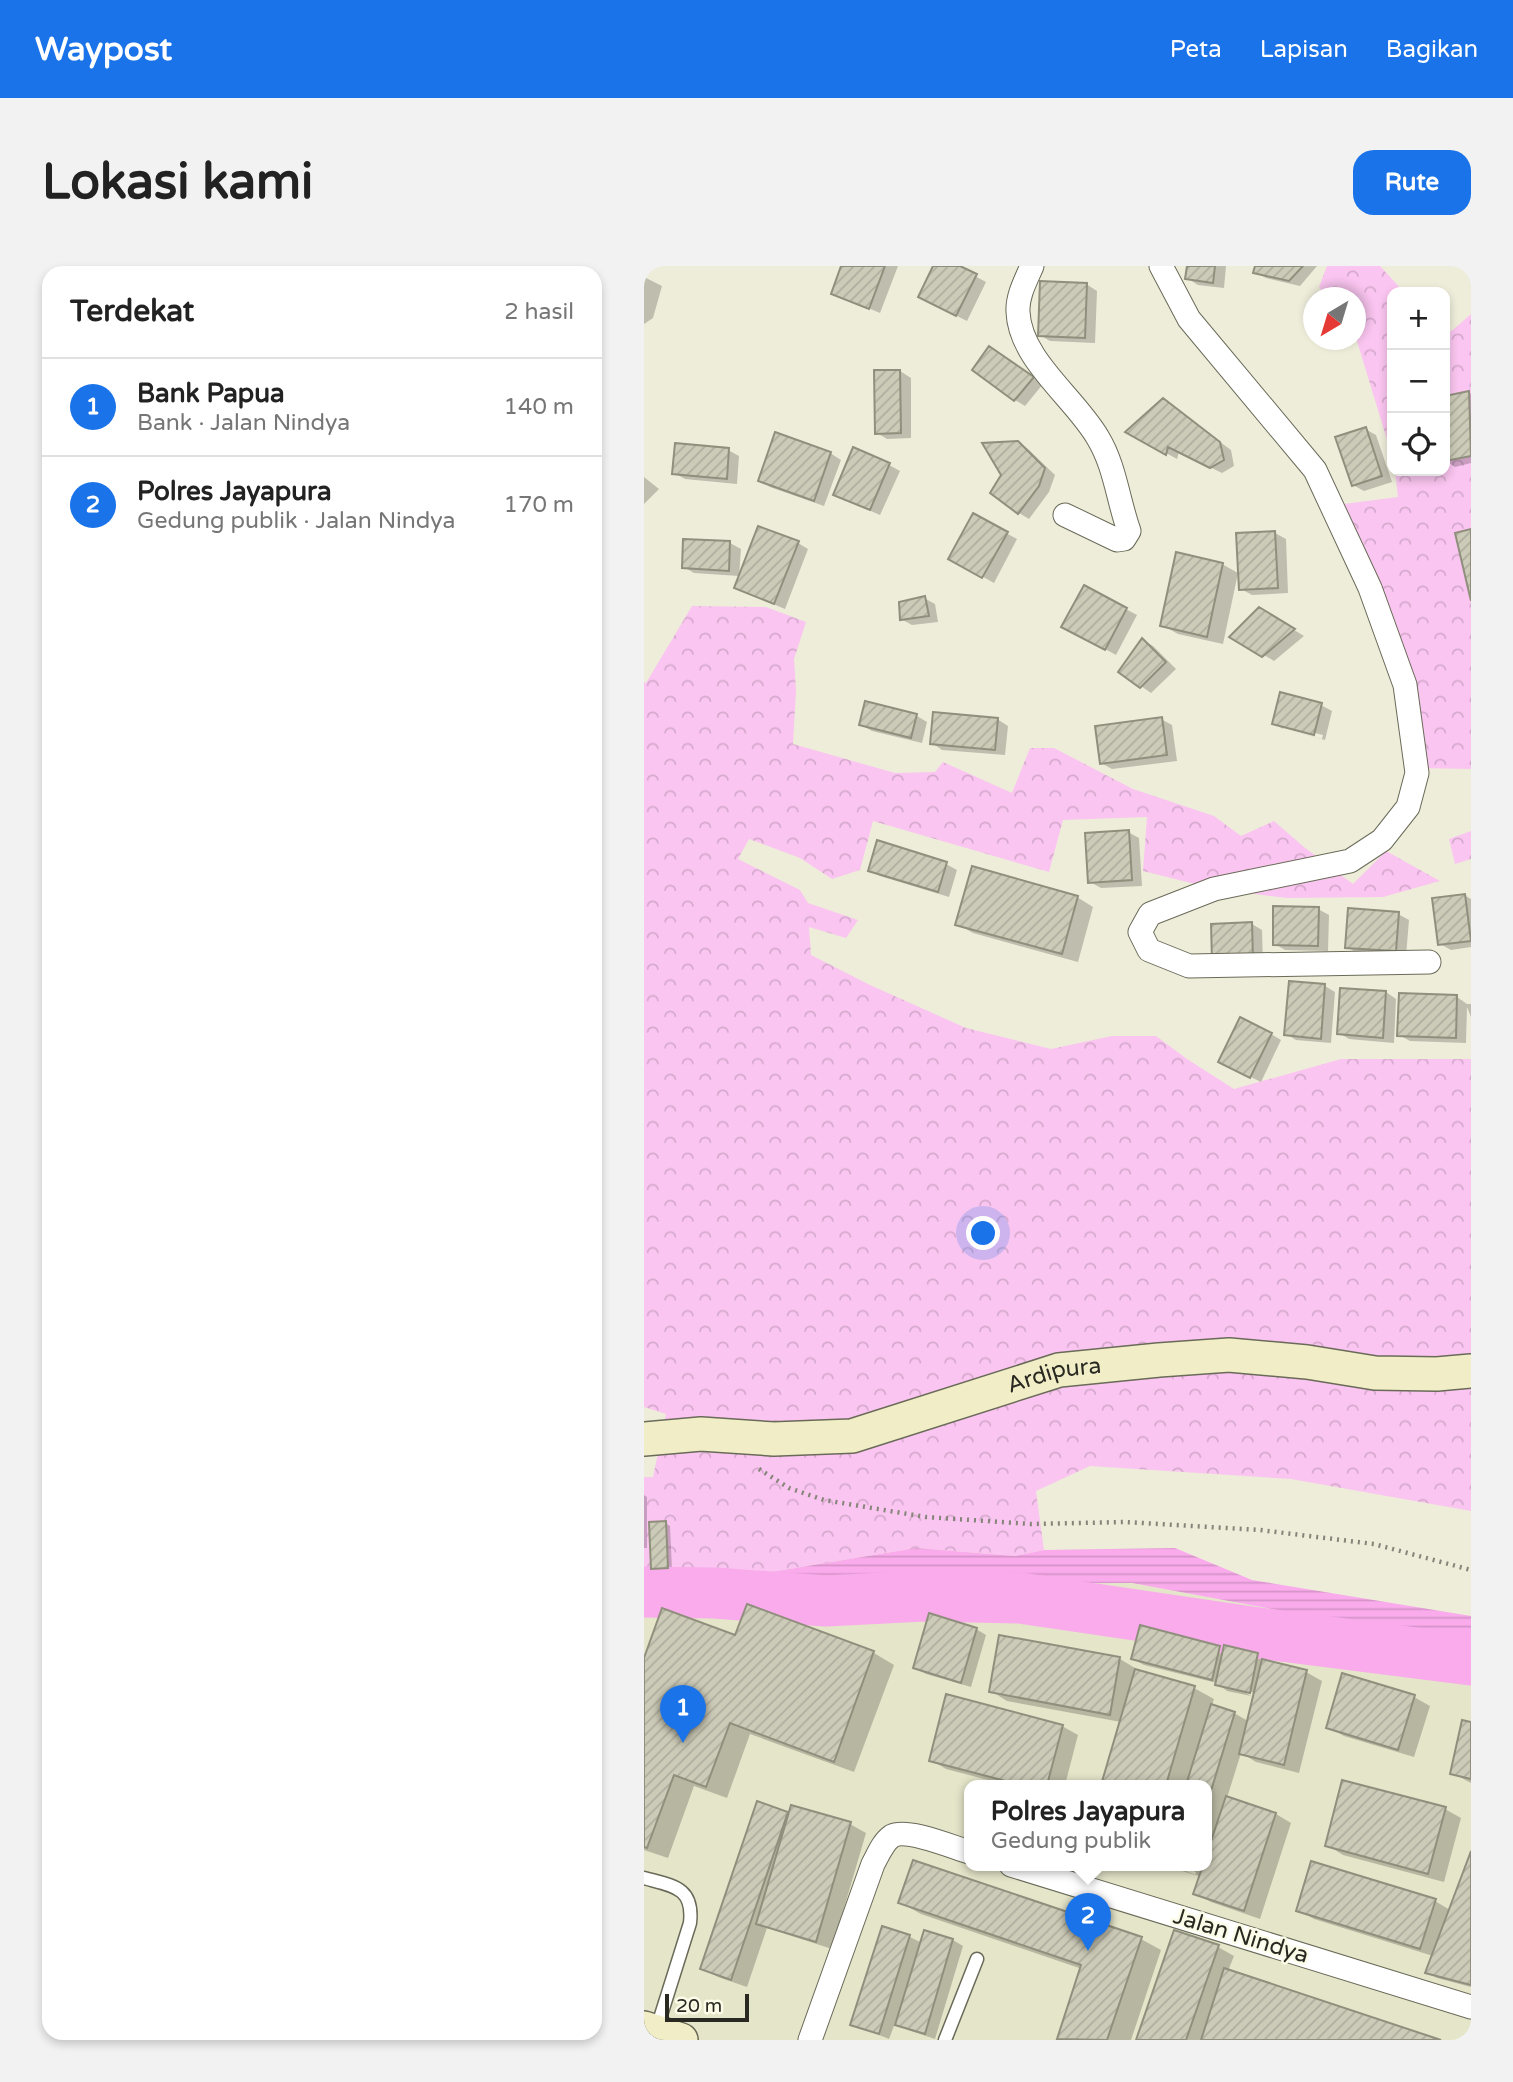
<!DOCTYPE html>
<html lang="id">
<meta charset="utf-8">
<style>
body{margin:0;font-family:"Varela Round",sans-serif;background:#f2f2f2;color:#222}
.controls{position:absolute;right:21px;top:21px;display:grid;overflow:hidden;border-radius:14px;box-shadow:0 4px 10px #0003}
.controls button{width:63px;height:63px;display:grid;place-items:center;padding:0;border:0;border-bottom:2px solid #e0e0e0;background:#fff;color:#222;font:35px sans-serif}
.compass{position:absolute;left:659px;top:21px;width:63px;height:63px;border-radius:50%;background:#fff;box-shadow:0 4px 10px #0003;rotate:218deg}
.scale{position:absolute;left:21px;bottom:18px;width:84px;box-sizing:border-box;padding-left:7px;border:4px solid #292922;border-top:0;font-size:19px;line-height:24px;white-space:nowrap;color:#292922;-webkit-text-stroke:5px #fbfbe7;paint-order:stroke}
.you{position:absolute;left:340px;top:968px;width:24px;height:24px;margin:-18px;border:5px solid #fff;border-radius:50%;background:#1a73e8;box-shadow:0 0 0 10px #1a73e833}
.badge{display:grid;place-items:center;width:46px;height:46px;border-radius:50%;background:#1a73e8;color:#fff;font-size:23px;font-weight:700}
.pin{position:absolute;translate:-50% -58px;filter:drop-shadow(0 2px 4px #0008)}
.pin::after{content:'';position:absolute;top:37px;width:24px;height:21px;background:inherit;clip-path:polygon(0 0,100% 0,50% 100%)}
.popup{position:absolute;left:320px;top:1514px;width:248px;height:91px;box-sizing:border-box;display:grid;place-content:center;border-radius:14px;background:#fff;filter:drop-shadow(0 2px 5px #0005);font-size:23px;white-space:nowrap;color:#767676}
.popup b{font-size:26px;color:#222}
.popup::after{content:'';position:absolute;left:50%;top:100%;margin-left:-14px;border:14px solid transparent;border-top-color:#fff}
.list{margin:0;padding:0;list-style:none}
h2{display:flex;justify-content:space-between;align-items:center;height:91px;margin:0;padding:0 28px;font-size:30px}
h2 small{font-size:23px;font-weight:400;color:#767676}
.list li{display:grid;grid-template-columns:46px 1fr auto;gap:21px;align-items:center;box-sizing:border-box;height:98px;padding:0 28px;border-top:2px solid #e0e0e0}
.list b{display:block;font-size:26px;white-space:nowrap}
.list p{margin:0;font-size:23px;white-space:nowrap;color:#767676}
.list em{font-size:23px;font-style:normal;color:#767676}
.icon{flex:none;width:38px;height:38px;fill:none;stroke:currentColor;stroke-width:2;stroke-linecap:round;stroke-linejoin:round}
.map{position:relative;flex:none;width:827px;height:1774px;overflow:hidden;border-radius:21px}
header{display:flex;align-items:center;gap:42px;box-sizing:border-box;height:98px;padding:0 35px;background:#1a73e8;color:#fff}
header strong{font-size:33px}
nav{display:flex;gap:38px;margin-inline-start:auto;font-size:24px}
.intro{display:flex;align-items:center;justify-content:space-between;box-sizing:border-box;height:168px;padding:0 42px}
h1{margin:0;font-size:49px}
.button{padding:18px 32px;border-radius:21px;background:#1a73e8;color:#fff;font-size:24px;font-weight:700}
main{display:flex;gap:42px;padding:0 42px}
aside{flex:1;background:#fff;border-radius:21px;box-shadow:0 4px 10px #0003}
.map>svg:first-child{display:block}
.built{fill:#e5e5ca;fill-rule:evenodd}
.forest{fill:url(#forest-crowns)}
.water{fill:url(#water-rules)}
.shadow{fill:#0003;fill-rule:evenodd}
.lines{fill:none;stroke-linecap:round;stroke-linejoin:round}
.river{stroke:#f9abeb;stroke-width:51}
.building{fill:url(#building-hatch);stroke:#908f7d;stroke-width:2}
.lane-casing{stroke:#6a6a59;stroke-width:15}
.street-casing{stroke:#6a6a59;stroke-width:25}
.secondary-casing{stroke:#6a6a59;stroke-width:36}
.path{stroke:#858478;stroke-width:4.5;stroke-dasharray:2 5;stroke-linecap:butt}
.lane{stroke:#fff;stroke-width:12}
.street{stroke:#fff;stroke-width:23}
.secondary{stroke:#f1eec7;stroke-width:33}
.labels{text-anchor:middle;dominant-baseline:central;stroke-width:5;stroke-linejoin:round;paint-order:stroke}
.street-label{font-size:23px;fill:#292922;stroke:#fbfbe7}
</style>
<header>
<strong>Waypost</strong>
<nav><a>Peta</a><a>Lapisan</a><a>Bagikan</a></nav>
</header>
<div class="intro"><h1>Lokasi kami</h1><a class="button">Rute</a></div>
<main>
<aside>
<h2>Terdekat<small>2 hasil</small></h2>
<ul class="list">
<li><span class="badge">1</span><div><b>Bank Papua</b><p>Bank · Jalan Nindya</p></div><em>140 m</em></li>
<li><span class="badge">2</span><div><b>Polres Jayapura</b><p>Gedung publik · Jalan Nindya</p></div><em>170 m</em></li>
</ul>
</aside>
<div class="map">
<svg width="827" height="1774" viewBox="0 0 827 1774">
<defs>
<pattern id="forest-crowns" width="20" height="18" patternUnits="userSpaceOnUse" patternTransform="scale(1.75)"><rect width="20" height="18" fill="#fac5f0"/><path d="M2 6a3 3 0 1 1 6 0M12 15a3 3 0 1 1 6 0" fill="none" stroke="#d6a9ce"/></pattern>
<pattern id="water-rules" width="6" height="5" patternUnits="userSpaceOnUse" patternTransform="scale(1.75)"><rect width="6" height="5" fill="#f9abeb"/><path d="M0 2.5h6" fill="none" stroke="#d593c9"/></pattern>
<pattern id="building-hatch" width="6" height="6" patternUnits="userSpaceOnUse" patternTransform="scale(1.75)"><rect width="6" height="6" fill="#cccbb8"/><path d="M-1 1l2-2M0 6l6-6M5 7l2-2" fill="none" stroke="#afae9e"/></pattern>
</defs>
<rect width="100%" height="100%" fill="#eeedda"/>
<path class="built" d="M488 1317 827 1380V1774H0V1336L187 1318ZM325 1519H563V1599H325Z"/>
<path class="forest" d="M683 0H736L760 26H748V190L712 72V32L683 31 675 21Z
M827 48V503L769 502 731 348 704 270 700 238 754 231 751 205H801V66L804 68Z
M48 340 122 341 162 356 150 393 152 425 149 478 251 507 291 506 299 496 368 527 386 482H410L489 523 570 550 597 570 630 555 660 581 709 618 742 585 796 615 739 631 643 632 571 623 499 605 503 551 419 554 405 606 229 555 216 604 188 613 156 592 105 573 94 593 156 624 164 637 214 654 202 672 165 661 167 689 226 719 322 762 407 783 468 770H512L543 793 590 823 697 793H827V1245L647 1213 446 1200 392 1225 400 1284 371 1290 272 1282 121 1307 45 1314 0 1309V1211H9L22 1148 0 1141V416L2 417Z
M827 565V593L811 598 805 573Z"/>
<path class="water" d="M272 1282 371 1290 400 1284 531 1282 608 1314 827 1350V1380L488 1317 187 1318 0 1336V1309L45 1314 121 1307Z"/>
<path class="shadow" d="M199 0H254L236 47 189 27Z
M291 0H312L342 16 323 55 287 37Z
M545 0H582L580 22 554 19 543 12Z
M613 0H673L656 20 622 12 611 6Z
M0 11 18 20 9 52 0 58Z
M442 18 453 25 451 77 406 75 396 69Z
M356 88 399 118 381 140 371 134Z
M256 105 267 112V172L243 173 233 167Z
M825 126 827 128V197L811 201 801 194V131Z
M519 134 587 184 590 200 578 207 535 186 533 193 484 166Z
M721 163 732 169 748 216 720 225 709 219Z
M373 176 384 183 411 209 405 226 385 253 375 247Z
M84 184 95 190 93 218 41 213 30 207Z
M186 187 197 194 180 240 126 221 116 215Z
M245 199 256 205 236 249 202 234Z
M0 211 15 223 0 238Z
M330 250 373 273 350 317 307 293Z
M631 267 642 273 644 327 608 329 597 323Z
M41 275 86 277 97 283 95 310 50 307 40 301Z
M154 277 164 283 141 343 92 322Z
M578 298 594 307 579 378 534 368 518 359Z
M440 321 493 349 472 389 430 366Z
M280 332 291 338 294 356 268 359 257 353Z
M616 343 660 370 630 395 588 370Z
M499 374 509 380 532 403 507 427 497 420Z
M677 439 688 445 681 474 640 463 678 473 679 469 639 459V463L630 457Z
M273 450 283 456 278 477 228 465 217 459Z
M353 453 364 460 361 489 298 484 288 477Z
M517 453 528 459 533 495 468 503 457 497Z
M484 566 495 572 498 620 457 622 446 616Z
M302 598 313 604 305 631 236 610 226 604Z
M820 629 827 633V681L807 684 796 678Z
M433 631 449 641 434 696 329 667 313 658Z
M674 643 685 649 684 685 641 684 631 678Z
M754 648 765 654 762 690 713 687 703 681Z
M608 658 618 664 619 699 581 701Z
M646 717 681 720 691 726 687 777 652 774 642 768Z
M742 726 752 733 750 777 705 773 695 767Z
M813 731 823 738H827V751L823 741 822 777 766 775 755 769Z
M627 768 637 774 617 816 587 801Z
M0 1229 3 1231V1282H0Z
M21 1257 26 1260 28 1304H13L8 1302Z
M104 1340 230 1387 250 1399 210 1506 106 1468 83 1532 50 1520 24 1592 0 1584V1397L92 1372Z
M332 1363 342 1369 327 1421 282 1408 271 1402Z
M575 1382 580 1384 614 1388 624 1394V1396L662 1406 678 1415 655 1507 612 1496 597 1487 583 1532 632 1548 647 1557 616 1653 567 1636 551 1627 557 1611 527 1599H563V1519H459L477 1456 363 1435 347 1425 476 1393 491 1402V1404L550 1422 570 1433 568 1440 590 1447 604 1455 611 1428 599 1421 597 1424 607 1430 583 1425 573 1417 500 1399 489 1393ZM535 1600 552 1606 551 1609 535 1604Z
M770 1431 786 1440 770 1491 700 1470 684 1461Z
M827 1458V1517L808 1507Z
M418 1460 434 1469 421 1519H363L302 1503 287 1494Z
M114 1538 146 1548 206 1558 222 1567 188 1683 123 1662 103 1721 74 1711 59 1702Z
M801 1543 817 1552 800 1616 699 1589 683 1579Z
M827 1590V1721L793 1712 783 1706 789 1690 670 1653 654 1644 791 1635 806 1644Z
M502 1599H522L521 1605Z
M257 1637 497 1673 517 1684 487 1774H418L415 1772 438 1703 277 1648Z
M239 1662 266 1671 278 1677 281 1666 309 1674 319 1680 291 1773 264 1764 251 1757 245 1773 208 1758Z
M531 1666 574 1681 590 1690 584 1705 791 1774H494Z"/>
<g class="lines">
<path class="river" d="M0 1326 70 1327 182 1335 280 1330 376 1332 614 1367 827 1394"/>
</g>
<path class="building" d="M197 0H241L225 43 187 28Z
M289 0H316L333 8 312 50 274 31Z
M543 0H571L569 17 541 13Z
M611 0H659L645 15 609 7Z
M396 15 443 17 441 72 394 70Z
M345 80 390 111 370 135 328 104Z
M230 104H256L257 167 231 168Z
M825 125 827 190 801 195V130Z
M519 132 576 176 580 194 566 202 524 181 522 189 481 166Z
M722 161 738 210 708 220 691 171Z
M131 166 187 186 170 235 114 215Z
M374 175 401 202 395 220 374 248 346 227 357 209 338 177Z
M31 177 85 182 83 213 28 208Z
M209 181 246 197 226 244 189 229Z
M329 247 364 266 338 312 304 293Z
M114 260 155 275 130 338 90 322Z
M827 263V335L811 267Z
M631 265 634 322 595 324 592 267Z
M39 273 86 275 85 305 38 302Z
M532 286 579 297 563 371 516 360Z
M440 319 483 342 461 384 417 361Z
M281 330 285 350 256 354 255 336Z
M615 341 651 363 618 391 585 371Z
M498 372 522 396 496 422 474 406Z
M636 426 678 437 670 469 628 458Z
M221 435 273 448 267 472 215 459Z
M289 446 354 452 351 484 286 478Z
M518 451 523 489 456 498 451 460Z
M485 564 488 614 444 617 441 567Z
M233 574 303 596 294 626 224 605Z
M328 600 434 630 418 688 311 659Z
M821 628 827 675 794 679 788 632Z
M629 640 675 641 674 680 629 679Z
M704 642 755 646 752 685 701 682Z
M608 656 609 694 568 695 567 658Z
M645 715 681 718 677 773 640 769Z
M696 722 742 725 739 772 693 768Z
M755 727 813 729 812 772 753 770Z
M596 751 628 767 606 812 574 796Z
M22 1255 24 1302 7 1303 5 1256Z
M103 1338 230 1385 190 1496 86 1457 62 1521 30 1509 3 1582 0 1581V1392L18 1342 91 1369Z
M285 1347 333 1362 317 1417 269 1402Z
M496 1359 576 1380 568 1414 487 1393Z
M355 1369 476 1391 466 1449 345 1426Z
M580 1379 614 1387 606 1427 571 1419Z
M618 1393 663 1404 640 1499 595 1488Z
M491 1403 551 1420 522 1519H457Z
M698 1407 771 1429 754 1484 682 1462Z
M302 1428 419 1459 403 1519H377L285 1495Z
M567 1438 591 1446 563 1538V1519H542Z
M818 1454 827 1456V1513L806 1508Z
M698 1514 802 1541 784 1608 681 1580Z
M582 1530 632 1547 600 1645 549 1628 559 1599H563V1587Z
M113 1535 144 1546 87 1714 56 1703Z
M147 1539 207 1556 172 1676 112 1658Z
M827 1585V1719L781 1707Z
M269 1594 498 1671 463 1774 413 1773 437 1699 254 1637Z
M667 1595 792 1633 776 1683 652 1645Z
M238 1660 266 1669 235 1768 206 1759Z
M280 1664 309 1673 281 1768 251 1759Z
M530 1664 575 1679 542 1774H492Z
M580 1702 797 1774H557Z"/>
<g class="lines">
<g class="lane-casing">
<path id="lane" d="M0 1612C29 1620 50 1621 46 1657L12 1765
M301 1774 333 1693"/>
</g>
<g class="street-casing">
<path id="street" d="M388 0C382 14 373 30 374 46 376 94 431 132 454 172 471 200 474 234 485 265L480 273 473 274 421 249
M517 0 545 53 671 204 726 322 761 419 773 507 764 541 738 574 706 595 570 623 506 648 496 666 505 684 545 700 785 696
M367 1599 827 1741
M166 1774 229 1598C234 1589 239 1576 248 1570 263 1562 308 1581 325 1586"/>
</g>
<g class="secondary-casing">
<g id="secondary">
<path id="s1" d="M0 1173 57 1168 130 1173 208 1170 415 1104 515 1094 585 1089 663 1096 731 1107 793 1108 827 1105"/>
<path d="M0 1762 37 1774"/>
</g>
</g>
<path class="path" d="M115 1203 145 1222 180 1234 282 1251 387 1258 481 1256 616 1264 730 1278 827 1304"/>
<use href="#lane" class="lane"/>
<use href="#street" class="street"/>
<use href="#secondary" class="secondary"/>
</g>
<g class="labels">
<g class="street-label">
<text stroke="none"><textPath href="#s1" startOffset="420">Ardipura</textPath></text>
<text transform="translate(597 1670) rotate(17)">Jalan Nindya</text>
</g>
</g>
</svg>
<div class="controls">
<button>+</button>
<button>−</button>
<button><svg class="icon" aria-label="locate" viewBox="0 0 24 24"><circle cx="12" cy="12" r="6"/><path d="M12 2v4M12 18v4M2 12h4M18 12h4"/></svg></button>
</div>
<svg class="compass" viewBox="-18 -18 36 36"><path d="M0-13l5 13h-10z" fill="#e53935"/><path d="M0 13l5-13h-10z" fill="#767676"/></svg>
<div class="scale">20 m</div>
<div class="you"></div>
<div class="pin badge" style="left:39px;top:1477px">1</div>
<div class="pin badge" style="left:444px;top:1685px">2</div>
<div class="popup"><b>Polres Jayapura</b>Gedung publik</div>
</div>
</main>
